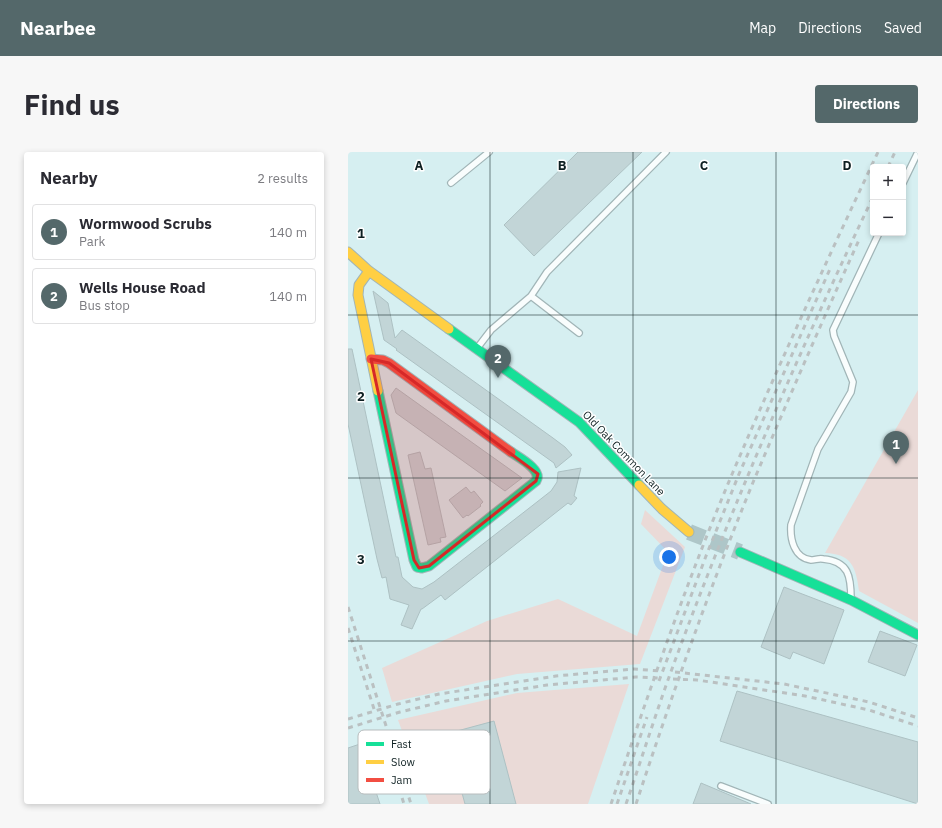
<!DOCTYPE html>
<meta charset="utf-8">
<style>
body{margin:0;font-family:"IBM Plex Sans",sans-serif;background:#f7f7f7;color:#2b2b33}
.controls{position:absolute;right:12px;top:12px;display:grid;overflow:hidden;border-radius:4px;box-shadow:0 2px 6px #0003}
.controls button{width:36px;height:36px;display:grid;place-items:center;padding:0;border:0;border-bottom:1px solid #e1e1e2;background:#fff;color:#2b2b33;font:20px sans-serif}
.you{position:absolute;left:321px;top:405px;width:14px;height:14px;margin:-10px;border:3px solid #fff;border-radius:50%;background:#1a73e8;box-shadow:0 0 0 6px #1a73e833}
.badge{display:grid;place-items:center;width:26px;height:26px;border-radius:50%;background:#54686a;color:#fff;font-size:13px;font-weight:700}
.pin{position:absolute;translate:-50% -33px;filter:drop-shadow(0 1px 2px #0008)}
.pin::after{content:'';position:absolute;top:21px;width:14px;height:12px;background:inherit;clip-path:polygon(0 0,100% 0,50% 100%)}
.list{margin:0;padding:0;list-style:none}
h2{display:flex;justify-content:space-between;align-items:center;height:52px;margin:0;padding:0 16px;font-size:17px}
h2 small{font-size:13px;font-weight:400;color:#7c7c81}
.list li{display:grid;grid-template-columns:26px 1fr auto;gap:12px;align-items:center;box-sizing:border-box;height:56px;margin:0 8px 8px;padding:0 8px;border:1px solid #e1e1e2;border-radius:4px}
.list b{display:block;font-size:15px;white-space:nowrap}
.list p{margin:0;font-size:13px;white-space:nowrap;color:#7c7c81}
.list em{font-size:13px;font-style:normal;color:#7c7c81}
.map{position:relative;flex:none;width:570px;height:652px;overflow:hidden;border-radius:4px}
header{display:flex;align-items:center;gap:24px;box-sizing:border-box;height:56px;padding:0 20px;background:#54686a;color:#fff}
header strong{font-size:19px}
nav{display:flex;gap:22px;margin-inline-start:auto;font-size:14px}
.intro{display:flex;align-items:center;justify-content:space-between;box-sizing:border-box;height:96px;padding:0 24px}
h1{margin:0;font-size:28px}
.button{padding:10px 18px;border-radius:4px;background:#54686a;color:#fff;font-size:14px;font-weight:700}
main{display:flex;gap:24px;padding:0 24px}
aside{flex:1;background:#fff;border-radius:4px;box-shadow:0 2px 6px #0003}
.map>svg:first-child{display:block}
.green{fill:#eadad7}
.building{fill:#c2d5d7;stroke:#adc1c3}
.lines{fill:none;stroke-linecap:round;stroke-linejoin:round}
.secondary-tunnel{stroke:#aec6c8;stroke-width:16;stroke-dasharray:16 8;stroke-linecap:butt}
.lane-casing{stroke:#a1b5b7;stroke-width:8}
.fast-casing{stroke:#a1b5b7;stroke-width:11}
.slow-casing{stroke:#a1b5b7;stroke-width:11}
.jam-casing{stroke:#a1b5b7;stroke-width:11}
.lane{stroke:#f9fdfd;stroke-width:5.5}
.fast{stroke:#16e098;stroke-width:9}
.slow{stroke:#ffcf43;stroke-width:9}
.jam{stroke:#f24e42;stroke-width:9}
.rail{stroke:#bac0c1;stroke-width:3;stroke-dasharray:5 5;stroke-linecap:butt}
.marked{fill:#d62828;fill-opacity:0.2;stroke:#d62828;stroke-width:3;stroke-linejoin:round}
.grid{fill:none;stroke:#0e2022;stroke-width:1;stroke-opacity:0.55}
.labels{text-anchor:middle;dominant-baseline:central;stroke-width:3;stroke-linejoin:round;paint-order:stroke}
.street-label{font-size:11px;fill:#0e2022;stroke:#fff}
.key{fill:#fff;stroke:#b7bcbd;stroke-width:1}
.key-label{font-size:11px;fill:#0e2022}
.grid-label{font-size:13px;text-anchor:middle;font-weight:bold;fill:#0e2022;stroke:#fff;stroke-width:3;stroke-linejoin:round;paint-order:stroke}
</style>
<header>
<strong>Nearbee</strong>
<nav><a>Map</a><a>Directions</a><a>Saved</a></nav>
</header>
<div class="intro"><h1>Find us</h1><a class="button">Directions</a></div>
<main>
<aside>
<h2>Nearby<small>2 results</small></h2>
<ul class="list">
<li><span class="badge">1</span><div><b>Wormwood Scrubs</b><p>Park</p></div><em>140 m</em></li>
<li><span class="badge">2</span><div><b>Wells House Road</b><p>Bus stop</p></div><em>140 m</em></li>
</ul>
</aside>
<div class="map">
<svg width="570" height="652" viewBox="0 0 570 652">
<rect width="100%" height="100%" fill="#d6eff1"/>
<path class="green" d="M570 238V471L511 439C508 414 503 402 477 401Z
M297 358 337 395 292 512 169 522 44 550 34 516 139 469 210 447 289 484 320 400 293 372Z
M281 532 240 652H81L50 568 169 541Z"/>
<path class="building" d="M230 0H294L186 104 156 73Z
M25 139 40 151 47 186 54 178 205 286 217 295 224 303 208 316 206 311 48 198 49 197 36 188Z
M0 197H4L48 405H50L54 425 65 435 74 437 86 430 180 357 203 339 209 330 210 320 233 316 226 344 229 346 223 353 220 351 97 448 93 443 74 457H73L64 477 53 473 61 453 42 447 38 425 34 426 29 407 0 272Z
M48 236 115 284 174 326 157 339 48 261 43 243Z
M72 300 77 317 83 316 98 385 92 386 93 390 80 393 60 303Z
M118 335 123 341 126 339 135 350 132 353 133 354 120 364 119 363 115 366 101 348Z
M436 435 496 458 476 512 445 500 442 507 413 495Z
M532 479 569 493 557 524 520 510Z
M389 539 570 590V652L372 589Z
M146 569 168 652H117L98 582Z
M12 592 32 652H0V596Z
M353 631 403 652H345Z"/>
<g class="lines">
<path class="secondary-tunnel" d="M341 380 392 400"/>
<g class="lane-casing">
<path id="lane" d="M103 31 141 0
M555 31 570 0
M183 144 199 120 318 0
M130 195 143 178 183 144 231 181
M503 447C503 425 501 409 475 407 471 406 467 408 463 408 446 406 442 387 443 373L470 297 503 240 505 230 486 184 485 178 531 81
M373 634 420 652"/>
</g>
<g class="fast-casing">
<path id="fast" d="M101 177 231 270 291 333
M30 239 66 408 69 415 74 416 81 414 188 329C195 318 170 305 163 300
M392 400 503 448 570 483"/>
</g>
<g class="slow-casing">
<path id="slow" d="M0 100 21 119 101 177
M21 119 11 133 10 143 30 239
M291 333 314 357 341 380"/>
</g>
<g class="jam-casing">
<path id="jam" d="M23 207 35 208 41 211 163 300"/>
</g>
<use href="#lane" class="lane"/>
<use href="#fast" class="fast"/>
<use href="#slow" class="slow"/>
<use href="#jam" class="jam"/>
<path class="rail" d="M540 15 547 0
M0 455 63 652
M0 476 27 560
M327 520 436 532 521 550 570 566
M325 527 349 528 457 544 521 558 570 574
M311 529 358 404 391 322 482 117
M0 567 50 552 91 542 208 524 286 517 313 519
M0 576 52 560 98 549 199 533 288 525 311 526
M48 627 56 652
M263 652C301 540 339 428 385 320 431 212 480 106 530 0
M269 652 299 565
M278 652C295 603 310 554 328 506 386 349 453 196 525 45
M288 652C324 543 362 435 406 328 440 248 475 167 511 88"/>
</g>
<path class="marked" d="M23 207 41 211 190 322 188 329 81 414 71 416 66 408Z"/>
<path class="grid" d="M142 0V652M285 0V652M428 0V652M0 163H570M0 326H570M0 489H570"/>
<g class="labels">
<g class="street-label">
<text transform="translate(276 301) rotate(46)">Old Oak Common Lane</text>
</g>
</g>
<rect x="10" y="578" width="132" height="64" rx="6" class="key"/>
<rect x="18" y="590" width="18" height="4" fill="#16e098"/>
<rect x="18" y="608" width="18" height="4" fill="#ffcf43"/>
<rect x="18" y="626" width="18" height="4" fill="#f24e42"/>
<g class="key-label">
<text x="43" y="596">Fast</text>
<text x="43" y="614">Slow</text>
<text x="43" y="632">Jam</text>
</g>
<g class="grid-label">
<text x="71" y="18">A</text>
<text x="214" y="18">B</text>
<text x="356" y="18">C</text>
<text x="499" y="18">D</text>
<text x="13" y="86">1</text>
<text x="13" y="249">2</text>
<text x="13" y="412">3</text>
</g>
</svg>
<div class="controls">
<button>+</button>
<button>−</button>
</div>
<div class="you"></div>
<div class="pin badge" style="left:548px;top:312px">1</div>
<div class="pin badge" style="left:150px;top:226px">2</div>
</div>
</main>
